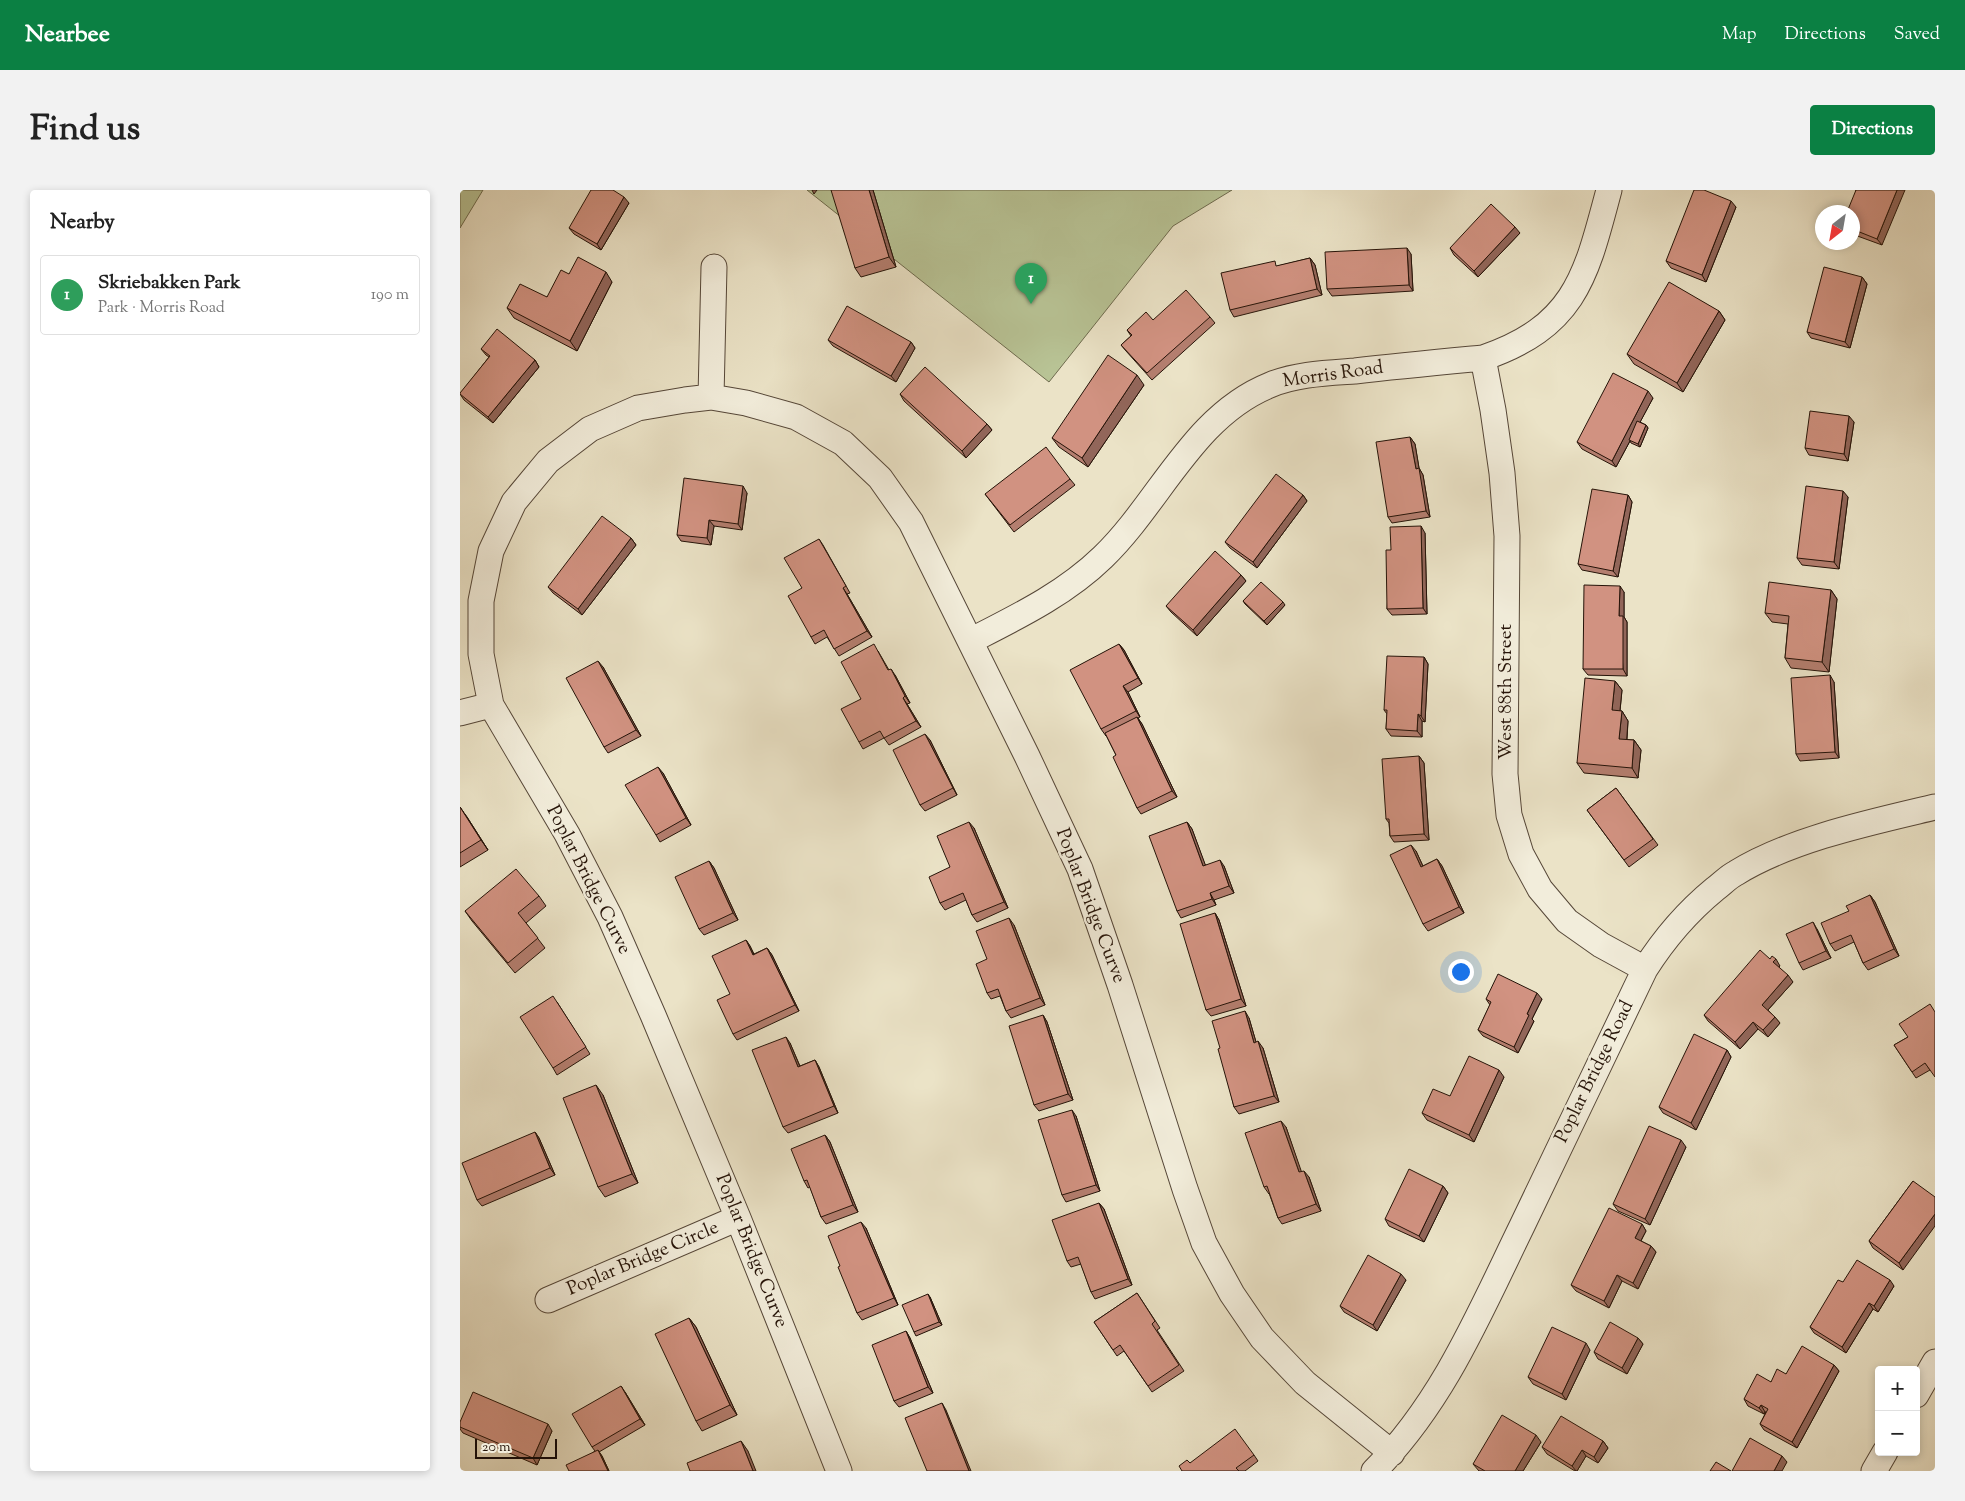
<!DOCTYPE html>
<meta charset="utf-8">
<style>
body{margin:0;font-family:"Sorts Mill Goudy",serif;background:#f2f2f2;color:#222}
.controls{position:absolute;right:15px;bottom:15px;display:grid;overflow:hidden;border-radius:5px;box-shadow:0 2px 8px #0003}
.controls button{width:45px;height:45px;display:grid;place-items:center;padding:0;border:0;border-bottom:1px solid #e0e0e0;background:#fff;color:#222;font:25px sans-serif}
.compass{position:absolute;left:1355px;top:15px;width:45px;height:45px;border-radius:50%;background:#fff;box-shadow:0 2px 8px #0003;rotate:211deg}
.scale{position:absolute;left:15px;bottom:12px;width:82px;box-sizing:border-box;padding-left:5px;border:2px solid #251308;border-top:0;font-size:14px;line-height:18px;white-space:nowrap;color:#251308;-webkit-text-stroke:4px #f2eddb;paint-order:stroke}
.you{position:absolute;left:1000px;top:781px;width:18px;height:18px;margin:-12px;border:4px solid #fff;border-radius:50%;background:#1a73e8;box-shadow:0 0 0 8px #1a73e833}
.badge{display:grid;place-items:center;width:32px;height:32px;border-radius:50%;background:#0b8043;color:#fff;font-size:16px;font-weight:700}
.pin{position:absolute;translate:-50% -41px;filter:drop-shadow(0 1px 2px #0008)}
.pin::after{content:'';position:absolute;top:26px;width:18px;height:15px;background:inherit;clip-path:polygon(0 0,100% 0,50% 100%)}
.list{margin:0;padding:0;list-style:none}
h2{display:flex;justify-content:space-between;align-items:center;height:65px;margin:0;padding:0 20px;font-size:21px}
h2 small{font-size:16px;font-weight:400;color:#767676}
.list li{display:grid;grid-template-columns:32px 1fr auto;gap:15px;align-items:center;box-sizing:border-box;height:80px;margin:0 10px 10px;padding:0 10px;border:1px solid #e0e0e0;border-radius:5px}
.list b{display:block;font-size:19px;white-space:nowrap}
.list p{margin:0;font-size:16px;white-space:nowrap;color:#767676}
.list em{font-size:16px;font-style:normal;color:#767676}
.map{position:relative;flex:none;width:1475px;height:1281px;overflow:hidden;border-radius:5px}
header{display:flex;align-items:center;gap:30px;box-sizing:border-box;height:70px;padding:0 25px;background:#0b8043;color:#fff}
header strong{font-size:24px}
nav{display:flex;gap:28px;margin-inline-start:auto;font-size:18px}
.intro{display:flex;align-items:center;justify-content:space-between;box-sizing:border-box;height:120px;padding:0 30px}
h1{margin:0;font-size:35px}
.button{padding:12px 22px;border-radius:5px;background:#0b8043;color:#fff;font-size:18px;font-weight:700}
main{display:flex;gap:30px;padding:0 30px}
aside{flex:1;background:#fff;border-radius:5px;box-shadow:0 2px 8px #0003}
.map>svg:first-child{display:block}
.green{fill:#b8c395;stroke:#6e6b4e}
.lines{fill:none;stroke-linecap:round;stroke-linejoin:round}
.minor-casing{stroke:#564738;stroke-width:27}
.minor{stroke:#f2eddb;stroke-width:25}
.wall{fill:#b47e6f;stroke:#251308}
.shaded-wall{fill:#92665a;stroke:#251308}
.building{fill:#d19281;stroke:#251308}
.labels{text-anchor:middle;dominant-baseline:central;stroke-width:5;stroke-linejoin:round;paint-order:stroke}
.street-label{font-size:19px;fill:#251308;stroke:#f2eddb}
</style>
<header>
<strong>Nearbee</strong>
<nav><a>Map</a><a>Directions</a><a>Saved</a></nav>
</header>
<div class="intro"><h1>Find us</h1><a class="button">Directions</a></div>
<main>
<aside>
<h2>Nearby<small></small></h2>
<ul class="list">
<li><span class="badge" style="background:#2e9e5b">1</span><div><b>Skriebakken Park</b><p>Park · Morris Road</p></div><em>190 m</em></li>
</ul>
</aside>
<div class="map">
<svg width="1475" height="1281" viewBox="0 0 1475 1281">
<rect width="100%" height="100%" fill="#ebe3c7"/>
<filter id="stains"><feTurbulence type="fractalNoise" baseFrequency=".004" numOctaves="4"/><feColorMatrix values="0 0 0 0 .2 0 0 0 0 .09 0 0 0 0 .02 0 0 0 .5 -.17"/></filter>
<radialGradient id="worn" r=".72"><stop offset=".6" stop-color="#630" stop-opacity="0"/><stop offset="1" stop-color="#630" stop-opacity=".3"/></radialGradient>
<path class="green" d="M0 0H23L0 38Z
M347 0H772L713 36 589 192Z"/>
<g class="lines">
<g class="minor-casing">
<path id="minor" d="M1023 168 1033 220 1042 283 1047 346 1045 584 1049 625 1061 664 1080 699 1107 731 1141 755 1185 779
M251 207 254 77
M510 451C557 427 605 404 643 367 700 312 733 226 810 195 836 184 867 183 895 181 938 176 981 172 1023 168 1116 136 1126 86 1149 0
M0 523 31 515
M88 1110 278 1028
M1456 1205 1475 1172
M379 1281 278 1028 193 825 150 727 107 644 31 515 21 464V411L31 361 54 312 88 271 130 239 178 218 225 210 251 207 286 213 336 227 383 253 420 288 451 332 567 566 620 679 660 795 725 999 744 1053 772 1104 802 1148 845 1193 932 1263
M914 1281C983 1212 1020 1122 1062 1036 1103 950 1144 865 1185 779 1204 749 1227 722 1255 699 1262 694 1268 687 1276 683 1331 649 1412 632 1475 617
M1414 1281 1425 1262"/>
</g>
<use href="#minor" class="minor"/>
</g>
<path class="wall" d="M413 0 436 77 401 87 395 78Z
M1396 0 1422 55 1392 44V22Z
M169 13 141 60 114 44 109 38Z
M1276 17 1246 92 1211 78 1206 71Z
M1060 43 1018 87 994 65 990 58Z
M951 64 953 101 872 106 867 99Z
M850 68 855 75 862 105 774 127 770 120 818 76Z
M109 84 152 92 117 161 54 128 47 118 87 107Z
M1402 87 1407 94 1390 158 1351 148 1347 142Z
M1259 121 1265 130 1223 202 1174 174 1167 164Z
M750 127 755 133 692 190 666 161 661 155 671 146 667 140Z
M368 150 451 152 455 158 436 192 373 156Z
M21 159 75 170 79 177 33 233 4 210 0 204 29 167 26 165Z
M684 195 628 277 599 257 592 248Z
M440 204 527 234 532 240 506 268 444 211Z
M1193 208 1180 232 1186 235 1188 238 1180 257 1171 253 1170 251 1156 277 1122 259 1117 252Z
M1394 232 1388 271 1349 265 1345 258Z
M950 247 955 254 959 278 963 285 970 327 932 333 928 327Z
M610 289 615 295 554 342 525 304Z
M287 303 282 340 254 336 251 355 221 351 217 345Z
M843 305 847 311 797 378 770 358 765 352Z
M1168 305 1172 312 1158 387 1122 380 1118 374Z
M1388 307 1379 379 1342 375 1337 368Z
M965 343 967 424 932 425 927 419 931 360Z
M171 348 176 355 122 425 93 403 88 397Z
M359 349 363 355 390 403 387 404 412 447 379 466 367 447 355 454 351 447 342 398Z
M781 385 786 391 737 446 711 422 706 416Z
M1371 400 1377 409 1369 482 1331 478 1325 468 1328 434 1312 432 1305 423Z
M1164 402V427L1167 432V486L1128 485 1123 479Z
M783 411 825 415 807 435 785 414Z
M659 454 664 460 682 494 668 502 680 527 678 528 682 534 717 607 681 624 677 618 656 565 646 545V546L641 539Z
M418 461 429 480 435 485 450 513 447 514 461 537 429 555 424 548 403 559 399 552 401 509Z
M964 467 968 474 965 532 962 531V547L931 546 926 539 927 524 924 520Z
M143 477 181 546 148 563 144 557Z
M1155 491 1162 500 1160 521H1162L1168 531 1167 550H1174L1181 560 1178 588 1124 583 1117 573Z
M1374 492 1379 568 1340 571 1336 564Z
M470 550 497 605 465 621 460 615Z
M959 566 964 573 969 650 934 652 930 646 929 633 926 629Z
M203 583 231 635 200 652 196 645Z
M1156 598 1198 655 1169 677 1127 620Z
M0 618 7 627 28 660 0 677Z
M727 632 732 639 745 675 764 676 774 703 754 710 756 715 721 728 717 721Z
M514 638 548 718 517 732 512 725 506 710 485 720 480 713 490 677Z
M956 661 963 676 977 669 982 676 1004 723 968 741 963 734Z
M249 671 254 678 278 730 244 745 239 739Z
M1410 705 1415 712 1439 766 1408 780 1403 773 1394 752 1375 761 1370 754 1389 721Z
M79 706 86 716 66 733 85 758 55 783 12 731 5 721Z
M755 723 759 730 786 816 751 826 746 820Z
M554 735 585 815 551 828 546 821 540 806 531 809 527 803V769Z
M1357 739 1371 768 1343 780 1339 773Z
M286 750 290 756 294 764 307 758 312 765 339 821 277 850 273 844Z
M1310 769 1320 776 1319 777 1333 792 1308 820 1320 833 1308 847 1298 839 1280 859 1248 831 1244 825Z
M1026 809H1082L1072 829 1074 831 1058 863 1023 846 1018 840 1030 815Z
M97 812 130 864 97 885 93 878Z
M583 825 587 832 613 910 579 921 574 915Z
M789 828 796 852 803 858 819 912 779 924 774 917 760 858Z
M1448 847 1470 880 1456 888 1434 855Z
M330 853 340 876 355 870 359 877 378 923 328 943 323 937Z
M1267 860 1271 867 1236 940 1203 923 1199 917Z
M1044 887 1014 952 967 930 962 923 990 906Z
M143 905 178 993 145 1007 138 997Z
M616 926 640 1001 606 1012 602 1005Z
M826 937 841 982 849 987 861 1021 822 1034 818 1028 809 1003V1004L804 997Z
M75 942 79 948 95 985 22 1016 17 1010Z
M365 945 370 952 398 1022 366 1034 361 1027 350 997 348 998 344 991Z
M1226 957 1190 1035 1158 1021 1153 1014Z
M1453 991 1443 1080 1413 1058 1409 1051Z
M983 996 988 1003 964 1052 929 1036 925 1029Z
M639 1013 644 1019 672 1095 635 1109 631 1102 621 1074 611 1077 607 1071Z
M1182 1034 1186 1041 1181 1051 1191 1056 1196 1062 1178 1099 1162 1091 1149 1118 1116 1101 1111 1095Z
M406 1038 438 1115 402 1130 397 1123 380 1076Z
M946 1090 917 1141 884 1122 880 1116Z
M1383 1092 1434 1096 1418 1122 1413 1119 1386 1163 1354 1143 1350 1137Z
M677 1103 700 1138 697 1140 724 1181 692 1202 664 1161 657 1166 634 1132Z
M470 1107 482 1135 456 1146 454 1142Z
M229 1128 236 1137 277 1225 242 1241 236 1231Z
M446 1141 450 1148 473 1203 439 1217 434 1211Z
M1178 1148 1183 1154 1167 1184 1138 1169 1134 1162Z
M1130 1160 1106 1210 1073 1194 1068 1187Z
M1374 1175 1379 1181 1337 1258 1304 1240 1300 1234 1306 1222H1305L1304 1224 1288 1216 1284 1209 1311 1192 1326 1184Z
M165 1202 185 1235 139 1262 142 1266 149 1281H109L135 1261 132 1257Z
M0 1232 92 1241 77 1275 3 1243 0 1239Z
M1143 1251 1148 1258 1138 1273 1126 1266 1117 1281H1115L1087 1264 1082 1257Z
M1081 1252 1063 1281H1019L1013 1274Z
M794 1265 798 1271 785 1281H722L730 1273Z"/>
<path class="shaded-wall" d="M352 0H357L354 4Z
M409 0H413L436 77 429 67Z
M1437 0H1445L1422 55 1417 49Z
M164 7 169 13 141 60 137 54Z
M1271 11 1276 17 1246 92 1242 85Z
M1055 37 1060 43 1018 87 1014 81Z
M947 58 951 64 953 101 949 95Z
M850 68 855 75 862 105 857 99Z
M146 82 152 92 117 161 110 151Z
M1402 87 1407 94 1390 158 1385 152Z
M1259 121 1265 130 1223 202 1217 193Z
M451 152 455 158 436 192 431 186Z
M75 170 79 177 33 233 28 227Z
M677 185 684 195 628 277 622 268Z
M1188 201 1193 208 1156 277 1152 271Z
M1389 226 1394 232 1388 271 1384 264Z
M527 234 532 240 506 268 502 261Z
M1186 235 1188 238 1180 257 1178 254Z
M950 247 955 254 959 278 963 285 970 327 966 321 956 279Z
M283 296 287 303 282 340 278 334Z
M1383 301 1388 307 1379 379 1374 372Z
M843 305 847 311 797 378 793 372Z
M1168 305 1172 312 1158 387 1153 381Z
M249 330 254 336 251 355 247 348Z
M961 336 965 343 967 424 963 418Z
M171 348 176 355 122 425 118 419Z
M781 385 786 391 737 446 733 440Z
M1160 396 1164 402V427L1167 432V486L1163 479 1159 426Z
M383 398 387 404 412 447 407 441Z
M1371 400 1377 409 1369 482 1362 472Z
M823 412 825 415 807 435 804 431Z
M659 454 664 460 682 494 678 488Z
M964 467 968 474 965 532 961 526Z
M138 471 143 477 181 546 176 540Z
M431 479 435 485 450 513 445 506Z
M1370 485 1374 492 1379 568 1375 562Z
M1155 491 1162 500 1159 530 1152 520Z
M663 496 668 502 680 527 676 521Z
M443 508 447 514 461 537 456 531Z
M1162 521 1168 531 1166 559 1159 549Z
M958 524 962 531V547L957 541Z
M677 527 682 534 717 607 712 601Z
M465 544 470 550 497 605 493 598Z
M1174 550 1181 560 1178 588 1172 578Z
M959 566 964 573 969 650 964 644Z
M198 577 203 583 231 635 226 628Z
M0 617 7 627 28 660 21 650Z
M509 632 514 638 548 718 544 712Z
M727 632 732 639 748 682 743 676Z
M951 655 956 661 966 683 961 677Z
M977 669 982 676 1004 723 999 717Z
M760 670 764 676 774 703 769 696Z
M249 671 254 678 278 730 273 723Z
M750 703 754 710 756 715 752 709Z
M1410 705 1415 712 1439 766 1434 759Z
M755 723 759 730 786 816 781 809Z
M549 728 554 735 585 815 580 808Z
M1353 732 1357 739 1371 768 1366 761Z
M286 750 290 756 297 771 293 765Z
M307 758 312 765 339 821 335 815Z
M1316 769 1320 776 1318 778 1313 772Z
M1328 785 1333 792 1306 822 1302 815Z
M1077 803 1082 809 1072 829 1074 831 1058 863 1054 857 1067 824Z
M785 821 789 828 798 859 794 853Z
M583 825 587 832 613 910 608 904Z
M1315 827 1320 833 1308 847 1303 840Z
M1293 832 1298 839 1280 859 1275 852Z
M326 847 330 853 343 884 338 877Z
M798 851 803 858 819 912 814 906Z
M1267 860 1271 867 1236 940 1231 933Z
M355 870 359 877 378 923 374 916Z
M1039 880 1044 887 1014 952 1009 945Z
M136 895 143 905 178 993 172 984Z
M612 920 616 926 640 1001 636 995Z
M821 931 826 937 844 989 839 982Z
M75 942 79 948 95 985 90 978Z
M365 945 370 952 398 1022 393 1015Z
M1221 950 1226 957 1190 1035 1185 1029Z
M844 981 849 987 861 1021 856 1014Z
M983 996 988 1003 964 1052 959 1046Z
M639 1013 644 1019 672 1095 668 1089Z
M1475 1024V1036L1443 1080 1439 1073Z
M401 1032 406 1038 438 1115 434 1108Z
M1182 1034 1186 1041 1179 1054 1175 1048Z
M1191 1056 1196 1062 1178 1099 1173 1093Z
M941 1084 946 1090 917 1141 913 1135Z
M1157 1085 1162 1091 1149 1118 1144 1111Z
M1430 1090 1434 1096 1418 1122 1414 1116Z
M468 1104 470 1107 482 1135 479 1132Z
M1409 1113 1413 1119 1386 1163 1382 1157Z
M229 1128 236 1137 277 1225 270 1215Z
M446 1141 450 1148 473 1203 468 1197Z
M1178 1148 1183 1154 1167 1184 1162 1178Z
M1126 1153 1130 1160 1106 1210 1102 1204Z
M1374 1175 1379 1181 1337 1258 1332 1252Z
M161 1196 165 1202 185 1235 180 1229Z
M482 1213 486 1220 511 1281H509Z
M1301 1215 1305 1222 1304 1224 1299 1218Z
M88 1234 92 1241 77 1275 73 1268Z
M1076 1245 1081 1252 1063 1281H1055Z
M281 1251 288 1261 296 1281H293Z
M1143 1251 1148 1258 1138 1273 1134 1267Z
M138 1260 142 1266 149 1281H148Z
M1122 1260 1126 1266 1117 1281H1116L1112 1276Z
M1322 1266 1327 1272 1322 1281H1314Z"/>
<path class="building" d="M131 0H153L164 7 137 54 109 38Z
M371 0H409L429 67 395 78Z
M1234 0H1244L1271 11 1242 85 1206 71Z
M1396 0H1437L1417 49 1392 39V22H1387Z
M1031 14 1055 37 1014 81 990 58Z
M947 58 949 95 867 99 865 62Z
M118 67 146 82 110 151 47 118 60 94 87 107 101 80 109 84Z
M850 68 857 99 770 120 761 83 815 71 816 76Z
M1364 77 1402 87 1385 152 1347 142Z
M1209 92 1259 121 1217 193 1167 164Z
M726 100 750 127 687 183 661 155 672 145 667 140 686 122 693 130Z
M387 116 451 152 431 186 368 150Z
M37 139 75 170 28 227 0 204V203L30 166 21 159Z
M648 165 677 185 622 268 592 248Z
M465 177 527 234 502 261 440 204Z
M1153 183 1188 201 1152 271 1117 252Z
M1350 221 1389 226 1384 264 1345 258Z
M1177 231 1186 235 1178 254 1169 250Z
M950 247 956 279 959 278 966 321 928 327 916 252Z
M586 257 610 289 550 335 525 304Z
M816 284 843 305 793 372 765 352Z
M224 288 283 296 278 334 249 330 247 348 217 345Z
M1346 296 1383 301 1374 372 1337 368Z
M1132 299 1168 305 1153 381 1118 374Z
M142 326 171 348 118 419 88 397Z
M961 336 963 418 927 419 926 360H931L930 337Z
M359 349 386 396 383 398 407 441 374 459 364 440 351 447 328 406 342 398 324 368Z
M755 361 781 385 733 440 706 416Z
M801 392 823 412 804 431 783 411Z
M1309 392 1371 400 1362 472 1325 468 1329 426 1305 423Z
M1124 395 1160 396 1159 426H1163V479H1123Z
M414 454 428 480 431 479 445 506 443 508 456 531 424 548 420 541 399 552 381 519 401 509 381 472Z
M659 454 678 488 663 496 676 521 641 539 610 480Z
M927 466 964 467 961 526 958 524 957 541 926 539 927 520H924Z
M138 471 176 540 144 557 106 488Z
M1370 485 1375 562 1336 564 1331 488Z
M1125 488 1155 491 1152 520 1162 521 1159 549 1174 550 1172 578 1117 573Z
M677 527 712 601 677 618 653 567 656 565 645 543Z
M465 544 493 598 460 615 433 560Z
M959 566 964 644 930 646 929 629H926L922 569Z
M198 577 226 628 196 645 165 595Z
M1156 598 1193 649 1164 670 1127 620Z
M0 617 21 650 0 663Z
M509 632 544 712 512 725 503 703 480 713 469 687 490 677 477 646Z
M727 632 743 676 760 670 769 696 750 703 752 709 717 721 689 646Z
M951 655 961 677 977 669 999 717 963 734 930 665Z
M249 671 273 723 239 739 215 687Z
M56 679 79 706 58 723 78 748 48 773 5 721Z
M1410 705 1434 759 1403 773 1391 745 1370 754 1361 733 1389 721 1386 716Z
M755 723 781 809 746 820 720 734Z
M549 728 580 808 546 821 538 799 527 803 516 774 527 769 516 741Z
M1353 732 1366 761 1339 773 1326 744Z
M286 750 293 765 307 758 335 815 273 844 257 810 270 804 252 766Z
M1300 760 1310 769 1312 766 1316 769 1313 772 1328 785 1302 815 1315 827 1303 840 1293 832 1275 852 1244 825Z
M1038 784 1077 803 1067 824 1069 825 1054 857 1018 840 1031 812 1026 809Z
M93 806 126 857 93 878 60 827Z
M1470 814 1475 822V887L1465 873 1452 882 1434 855 1448 847 1439 834Z
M785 821 794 853 798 851 814 906 774 917 758 859 760 858 752 831Z
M583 825 608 904 574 915 549 836Z
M1234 844 1267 860 1231 933 1199 917Z
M326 847 338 877 355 870 374 916 323 937 292 860Z
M1009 866 1039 880 1009 945 962 923 973 899 990 906Z
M136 895 172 984 138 997 103 908Z
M612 920 636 995 602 1005 578 930Z
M821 931 839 982 844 981 856 1014 818 1028 807 996 804 997 785 943Z
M1189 936 1221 950 1185 1029 1153 1014Z
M75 942 90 978 17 1010 2 973Z
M365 945 393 1015 361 1027 347 990 344 991 331 959Z
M949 979 983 996 959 1046 925 1029Z
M1453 991 1475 1007V1024L1439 1073 1409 1051Z
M639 1013 668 1089 631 1102 618 1067 607 1071 592 1030Z
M1149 1018 1182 1034 1175 1048 1191 1056 1173 1093 1157 1085 1144 1111 1111 1095Z
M401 1032 434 1108 397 1123 378 1077 380 1076 368 1046Z
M908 1065 941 1084 913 1135 880 1116Z
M1397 1070 1430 1090 1414 1116 1409 1113 1382 1157 1350 1137 1378 1090 1383 1092Z
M677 1103 695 1131 692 1134 719 1175 688 1196 660 1155 653 1160 634 1132Z
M468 1104 479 1132 454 1142 442 1115Z
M229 1128 270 1215 236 1231 195 1144Z
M1150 1132 1178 1148 1162 1178 1134 1162Z
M1092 1137 1126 1153 1102 1204 1068 1187Z
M446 1141 468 1197 434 1211 412 1155Z
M1342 1156 1374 1175 1332 1252 1300 1234 1308 1219 1301 1215 1299 1218 1284 1209 1297 1184 1311 1192 1317 1179 1326 1184Z
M161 1196 180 1229 132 1257 112 1224Z
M13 1202 88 1234 73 1268 0 1237V1232Z
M482 1213 509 1281H467L445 1228Z
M1042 1225 1076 1245 1055 1281H1025L1013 1274Z
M1101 1226 1143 1251 1134 1267 1122 1260 1112 1276 1082 1257Z
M775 1239 794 1265 776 1278 779 1281H722L719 1276 727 1270 730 1273Z
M1290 1248 1322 1266 1314 1281H1272Z
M281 1251 293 1281H230L227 1273Z
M138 1260 148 1281H109L106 1275Z
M1256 1272 1271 1281H1250Z"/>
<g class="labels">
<g class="street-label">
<text transform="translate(873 185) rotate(-8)">Morris Road</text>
<text transform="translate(1046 502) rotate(-90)">West 88th Street</text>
<text transform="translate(128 690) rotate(63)">Poplar Bridge Curve</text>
<text transform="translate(630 716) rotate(69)">Poplar Bridge Curve</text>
<text transform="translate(1135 882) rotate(-64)">Poplar Bridge Road</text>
<text transform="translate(291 1061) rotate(68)">Poplar Bridge Curve</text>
<text transform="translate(183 1069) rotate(-23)">Poplar Bridge Circle</text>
</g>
</g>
<rect width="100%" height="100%" filter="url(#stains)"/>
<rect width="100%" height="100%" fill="url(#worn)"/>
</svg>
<div class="controls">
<button>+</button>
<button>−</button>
</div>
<svg class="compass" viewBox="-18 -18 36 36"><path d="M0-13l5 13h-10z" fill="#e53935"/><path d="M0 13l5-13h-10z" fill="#767676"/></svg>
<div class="scale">20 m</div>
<div class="you"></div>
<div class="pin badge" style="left:571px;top:114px;background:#2e9e5b">1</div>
</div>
</main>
